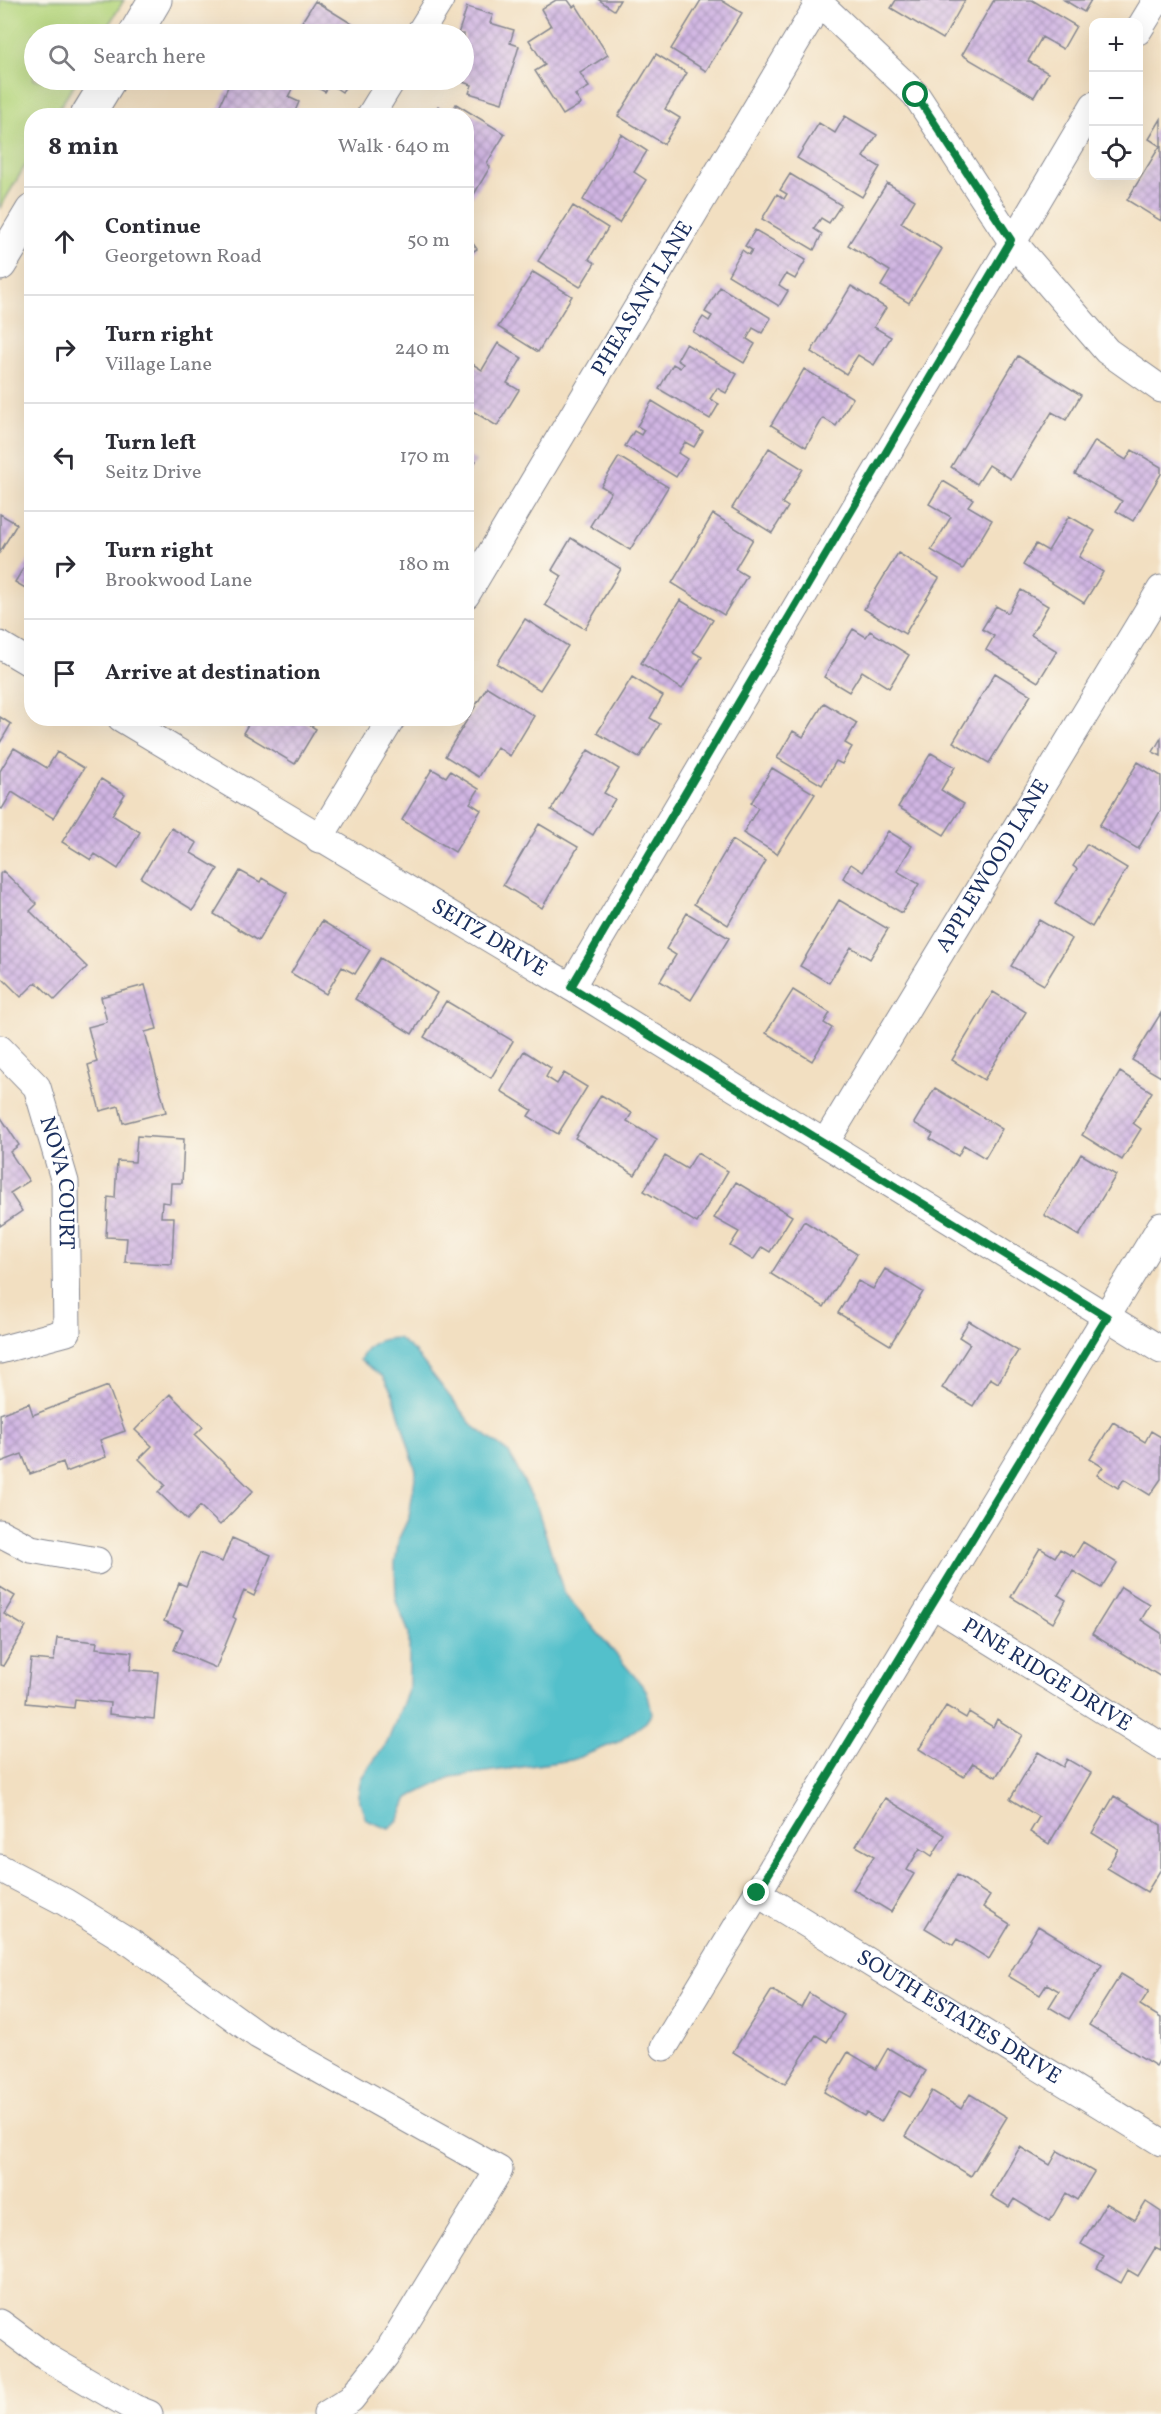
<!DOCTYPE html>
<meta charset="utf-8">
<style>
body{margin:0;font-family:Vollkorn,serif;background:#f2f2f3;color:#2b2b33}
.controls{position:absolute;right:18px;top:18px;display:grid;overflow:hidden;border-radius:12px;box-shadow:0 6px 24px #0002}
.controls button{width:54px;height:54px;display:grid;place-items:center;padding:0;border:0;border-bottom:2px solid #e1e1e2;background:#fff;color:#2b2b33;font:30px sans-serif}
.stop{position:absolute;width:18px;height:18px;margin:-14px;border:4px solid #0b8043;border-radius:50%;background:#fff}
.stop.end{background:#0b8043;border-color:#fff;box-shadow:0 2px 6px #0008}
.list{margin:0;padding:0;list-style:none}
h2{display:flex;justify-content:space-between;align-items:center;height:78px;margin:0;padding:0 24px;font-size:26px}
h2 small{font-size:20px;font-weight:400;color:#7c7c81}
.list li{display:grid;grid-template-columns:39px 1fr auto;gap:18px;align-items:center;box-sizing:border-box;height:108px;padding:0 24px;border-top:2px solid #e1e1e2}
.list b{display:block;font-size:22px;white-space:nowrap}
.list p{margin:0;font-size:20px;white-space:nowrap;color:#7c7c81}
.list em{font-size:20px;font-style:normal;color:#7c7c81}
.icon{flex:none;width:33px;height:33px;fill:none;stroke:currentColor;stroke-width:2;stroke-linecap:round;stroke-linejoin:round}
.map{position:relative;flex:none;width:1161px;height:2414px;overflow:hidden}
.search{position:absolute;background:#fff;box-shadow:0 6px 24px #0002;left:24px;top:24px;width:450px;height:66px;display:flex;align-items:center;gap:15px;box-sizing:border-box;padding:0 21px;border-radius:33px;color:#7c7c81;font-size:22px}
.panel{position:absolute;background:#fff;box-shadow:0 6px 24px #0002;left:24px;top:108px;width:450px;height:618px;border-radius:24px}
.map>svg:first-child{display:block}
.grass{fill:#b5d67e;stroke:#68826e;stroke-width:1.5}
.water{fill:#53c0cb;stroke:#377894;stroke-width:1.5}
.building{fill:url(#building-cross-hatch)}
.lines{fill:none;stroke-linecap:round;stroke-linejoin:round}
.minor-casing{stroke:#868790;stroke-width:29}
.tertiary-casing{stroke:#868790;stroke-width:35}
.minor{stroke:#fff;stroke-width:27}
.tertiary{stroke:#fff;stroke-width:33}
.route{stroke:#0b8043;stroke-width:8}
.labels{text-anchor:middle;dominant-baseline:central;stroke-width:4.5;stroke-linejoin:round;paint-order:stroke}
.street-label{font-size:22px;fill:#1b2f5e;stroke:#fbf7ec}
</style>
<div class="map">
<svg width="1161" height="2414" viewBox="0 0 1161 2414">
<defs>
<pattern id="building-cross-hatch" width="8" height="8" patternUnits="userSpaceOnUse" patternTransform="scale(1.5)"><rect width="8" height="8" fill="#d1b6e3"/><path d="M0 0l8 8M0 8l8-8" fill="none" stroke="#a994bb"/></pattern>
</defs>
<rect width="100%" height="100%" fill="#fbf7ec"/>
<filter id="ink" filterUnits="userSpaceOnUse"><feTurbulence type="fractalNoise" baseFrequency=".0167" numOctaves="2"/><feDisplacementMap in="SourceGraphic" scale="12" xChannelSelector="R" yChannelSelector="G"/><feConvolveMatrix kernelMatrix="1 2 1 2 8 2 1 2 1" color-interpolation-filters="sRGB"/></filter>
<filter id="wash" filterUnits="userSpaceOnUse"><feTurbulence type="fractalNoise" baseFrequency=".008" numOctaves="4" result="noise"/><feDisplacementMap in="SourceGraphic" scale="24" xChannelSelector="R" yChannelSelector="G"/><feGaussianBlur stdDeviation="1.35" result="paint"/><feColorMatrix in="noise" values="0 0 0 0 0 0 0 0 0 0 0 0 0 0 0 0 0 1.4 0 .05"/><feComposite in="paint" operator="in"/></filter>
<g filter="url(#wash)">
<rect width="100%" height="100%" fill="#f2dfc1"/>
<path class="grass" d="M0 0H124L103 34H34V80H77L55 115 32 116 31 156 0 208Z"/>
<path class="water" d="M398 1338 415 1352 472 1425 509 1453 537 1507 564 1593 647 1691 652 1713 646 1722 618 1742 572 1760 451 1777 408 1798 399 1819 389 1829 366 1820 358 1796 361 1778 387 1743 409 1688V1633L396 1601 395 1563 399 1538 409 1517 416 1471 393 1394 383 1377 360 1360C368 1342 379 1339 398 1338Z"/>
<g id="blocks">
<path class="building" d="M556 0H568L573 7 576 5 608 55 580 73 589 87 575 95 581 104 563 115 535 71 545 65 529 40 551 26 541 9Z
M599 0H620L614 10Z
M701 0H721L742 13 706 71 671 49Z
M896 0H965L943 39 891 8Z
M994 0H1032L1076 26 1063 49 1042 37 1028 61 1048 73 1034 97 962 55Z
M1064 0H1091L1084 12Z
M315 1 365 32 363 34H294Z
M467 7 493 15 490 23 514 30 510 43 519 46 502 103 469 93 472 85 456 80H464V34H458Z
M656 54 687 73 665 109 680 118 664 144 618 116Z
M231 80H271L292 89 288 97 299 102 293 116H215Z
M304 80H350L342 92 330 84 325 92Z
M456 104 505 134 487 163 490 167 473 196 466 193V116H432L438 106 451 114Z
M845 116 877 135 863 157 880 167 862 197 797 158 819 123 835 133Z
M1161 119V221L1127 200 1160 146 1149 139Z
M621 134 647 151 634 172 646 180 619 223 583 200Z
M790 174 841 205 829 223 821 218 814 229 822 234 814 250 762 219 777 194 784 199 787 194 780 190Z
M887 183 915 200 901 223 942 249 909 303 881 286 890 271 848 245Z
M573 206 608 228 589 259 595 263 580 287 538 261Z
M755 230 806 260 795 279 786 274 779 285 788 291 779 306 728 275 742 250 749 255 752 250 745 246Z
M466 234 477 249 466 256Z
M533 272 572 296 538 352 498 327Z
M851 286 886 308 874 327 891 337 874 365 858 355 846 374 811 352Z
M720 287 771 318 762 333 753 328 747 339 755 344 744 363 693 332 703 317 709 321 712 316 705 312Z
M498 343 522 358 507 383 519 390 497 426 466 407V369L471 363 482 370Z
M686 344 737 374 726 393 717 388 710 399 719 404 710 419 659 389 673 364 680 368 683 364 677 360Z
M1018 356 1081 395 1066 420 1052 412 1011 479 989 465 977 484 951 467Z
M804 369 853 398 836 426 823 418 806 447 771 425Z
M652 401 703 432 694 447 685 442 678 453 687 459 676 477 625 446 634 431 641 435 644 430 637 426Z
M1095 441 1126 460 1132 450 1161 467V474L1133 521 1116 511 1122 501 1075 474Z
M769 448 803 469 782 503 788 507 772 533 732 508Z
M466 455 476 461 466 476Z
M619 457 668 487 630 550 590 526 611 492 601 486Z
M943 481 973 499 968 506 992 520 963 569 931 550 951 517 929 504Z
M0 514 17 524 0 552Z
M713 514 753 539 735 569 747 576 724 615 672 583Z
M1069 516 1095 531 1079 557 1103 572 1084 603 1023 565 1036 544 1048 551Z
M571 538 621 569 585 629 545 605 562 576 552 570Z
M898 553 939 578 905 634 864 609Z
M32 554V592L15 582Z
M1021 590 1048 606 1031 635 1057 651 1038 682 986 650 994 636 982 629 996 606 1008 613Z
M680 600 713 620 693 652 702 657 682 689 641 663Z
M525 619 568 646 540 690 497 664Z
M853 629 866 637 870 631 909 655 889 688 862 671 849 692 824 677Z
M995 673 1031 695 989 763 953 742Z
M632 677 663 696 650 718 660 724 639 758 597 733Z
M487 687 534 716 510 756 497 747 479 777 445 756Z
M824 703 857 723 845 743 852 747 842 764 836 761 822 785 777 758 793 731 803 737Z
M0 717 11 724 0 743Z
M252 718H299L316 729 295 764 243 733Z
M1161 738V756L1153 752Z
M14 748 47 768 57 752 84 768 53 818 12 792 2 809 0 808V771Z
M588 750 619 769 604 793 615 799 593 835 551 810Z
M931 753 955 767 941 790 964 804 944 835 898 807Z
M1138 762 1161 776V810L1138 849 1099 826Z
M772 768 815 794 777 854 743 833 758 808 751 803Z
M432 769 446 777 450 771 479 789 470 803 481 810 455 852 402 820Z
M101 779 125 794 112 815 140 832 118 869 95 854 91 860 62 842Z
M539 824 578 847 542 908 503 885Z
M171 828 197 843 191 853 218 869 193 910 141 878Z
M888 831 912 846 897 871 919 884 902 913 843 878 851 864 863 872Z
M732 840 766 861 728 925 694 904Z
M1087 844 1127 868 1092 927 1055 904 1077 869 1073 866Z
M3 871 37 904 30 911 87 967 55 1000 36 982 21 997 0 976V874Z
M240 871 260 882 262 878 287 893 258 941 214 914Z
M839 900 888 929 870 959 851 947 829 983 800 966Z
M687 913 729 938 691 1000 660 981 676 955 666 949Z
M1039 920 1072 939 1044 985 1011 966Z
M322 921 370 950 355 974 342 967 326 994 291 973Z
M380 958 437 993 412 1034 355 999Z
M145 985 157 1029 145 1032 166 1112 123 1123 119 1106 100 1111 88 1065 97 1062 88 1027 107 1022 101 997Z
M793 990 830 1013 824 1023 832 1028 812 1061 766 1033Z
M993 992 1026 1012 984 1080 952 1060Z
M446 1001 513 1041 491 1078 424 1037Z
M1161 1013V1077L1132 1060Z
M524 1051 551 1068 546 1077 557 1084 564 1073 587 1087 558 1134 528 1116 532 1110 501 1091Z
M1120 1072 1152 1092 1133 1123 1141 1129 1122 1160 1082 1135Z
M935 1088 1002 1129 985 1158 964 1145 958 1156 930 1139 933 1134 914 1123Z
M601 1095 632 1113 627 1121 657 1139 635 1175 575 1138Z
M0 1116 19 1145 10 1152 29 1181 10 1193 22 1211 0 1226Z
M137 1136 184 1139 182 1183H171L170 1203 162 1202 161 1217H174L172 1264 125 1262 127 1238 106 1237 108 1197 115 1198 117 1161 135 1162Z
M697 1153 728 1171 697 1223 644 1191 665 1156 687 1169Z
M1081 1154 1116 1175 1079 1236 1044 1215Z
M736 1182 792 1216 770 1252 762 1247 753 1260 730 1246 739 1232 714 1218Z
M804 1221 857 1254 824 1307 771 1274Z
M885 1269 923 1292 890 1345 838 1313 858 1281 873 1289Z
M969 1321 1018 1351 998 1383 990 1378 973 1406 942 1388 970 1344 959 1337Z
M108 1386 125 1431 100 1440 106 1457 66 1472 63 1462 30 1474 22 1454 1 1462 0 1414 29 1403 33 1415Z
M170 1394 203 1427 195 1435 253 1491 220 1525 200 1506 187 1520 158 1492 165 1485 139 1459 152 1446 135 1430Z
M1113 1422 1145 1442 1151 1431 1161 1437V1479L1150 1495 1124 1479 1118 1488 1097 1475 1103 1467 1090 1459Z
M232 1538 271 1555 254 1596 244 1591 233 1617 236 1619 216 1668 174 1650 183 1629 164 1621 179 1583 186 1586 200 1553 222 1562Z
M1083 1542 1117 1563 1101 1588 1073 1571 1058 1595 1066 1600 1053 1623 1011 1597 1040 1548 1055 1557 1060 1549 1074 1557Z
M0 1587 15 1596 4 1614 26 1627 3 1666 0 1665Z
M1121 1587 1150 1605 1141 1620 1161 1633V1677L1092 1634Z
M57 1638 97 1642 96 1648 132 1652 130 1670 158 1672 154 1719 109 1714 110 1703 75 1699 74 1708 26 1703 31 1659 54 1661Z
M946 1706 966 1718 969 1712 993 1727 997 1719 1022 1735 996 1777 973 1763 964 1777 919 1749Z
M1038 1752 1063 1767 1067 1759 1091 1773 1049 1844 1030 1832 1039 1817 1010 1799Z
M1114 1796 1161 1825V1869L1147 1892 1107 1868 1118 1849 1092 1833Z
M885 1798 945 1835 932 1856 920 1848 907 1870 914 1874 891 1912 853 1889 874 1856 856 1846Z
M957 1875 990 1896 983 1907 1010 1924 989 1959 957 1939 953 1945 925 1928Z
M1038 1926 1102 1965 1069 2019 1049 2007 1059 1991 1047 1984 1040 1995 1008 1976Z
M1121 1974 1149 1991 1140 2005 1161 2018V2057L1156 2066 1089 2025Z
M772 1990 801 2008 809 1993 844 2015 827 2042 816 2035 785 2084 733 2052Z
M888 2048 926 2071 910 2097 899 2091 881 2122 866 2113 864 2116 824 2092 848 2052 876 2069Z
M932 2091 961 2109 970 2094 1007 2117 971 2176 905 2136Z
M1020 2147 1050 2165 1058 2151 1094 2172 1077 2200 1066 2193 1050 2221 1014 2199 1009 2207 991 2196Z
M1146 2202 1161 2212V2251L1155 2248 1138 2276 1128 2270 1121 2283 1097 2269 1104 2257 1081 2244 1106 2203 1135 2220Z"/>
</g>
</g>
<g filter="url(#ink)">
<use href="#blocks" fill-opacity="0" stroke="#868790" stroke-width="1.5"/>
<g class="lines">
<g class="minor-casing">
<g id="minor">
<path d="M816 0 916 95 1011 240 1107 351 1161 389"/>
<path d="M1138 31 1157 0"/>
<path d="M419 34 440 0"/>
<path d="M370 116 392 80"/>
<path id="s1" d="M466 595 821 0"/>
<path d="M0 645 32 664"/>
<path id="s2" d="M121 718 571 987 1161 1350"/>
<path d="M319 839 392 718"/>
<path d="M571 987 1094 105"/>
<path id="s3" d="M0 1049 37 1087 65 1182 67 1332 0 1350"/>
<path id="s4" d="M825 1143 1161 589"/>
<path d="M0 1533 31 1549 97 1561"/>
<path id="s5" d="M932 1604 1161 1746"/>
<path d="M0 1868 65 1902 133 1944 258 2035 499 2170 385 2356 351 2399 327 2414"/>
<path id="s6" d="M757 1893 1161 2142"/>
<path d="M664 2047 1161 1226"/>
<path d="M0 2323 46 2357 134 2408 149 2414"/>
</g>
</g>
<g class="tertiary-casing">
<path id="tertiary" d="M135 34 155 0
M87 116 109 80
M0 264 32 211"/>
</g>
<use href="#minor" class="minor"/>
<use href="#tertiary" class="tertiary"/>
</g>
</g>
<g class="lines" filter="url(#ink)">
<path class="route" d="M757 1893 1107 1317 571 987 1011 240 916 95"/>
</g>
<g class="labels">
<g class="street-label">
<text stroke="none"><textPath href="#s1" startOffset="345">PHEASANT LANE</textPath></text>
<text stroke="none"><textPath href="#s4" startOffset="324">APPLEWOOD LANE</textPath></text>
<text stroke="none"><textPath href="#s2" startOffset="429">SEITZ DRIVE</textPath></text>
<text stroke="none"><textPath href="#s3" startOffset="152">NOVA COURT</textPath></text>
<text stroke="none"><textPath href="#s5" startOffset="135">PINE RIDGE DRIVE</textPath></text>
<text stroke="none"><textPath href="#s6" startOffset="237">SOUTH ESTATES DRIVE</textPath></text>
</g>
</g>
</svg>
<div class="controls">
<button>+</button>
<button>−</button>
<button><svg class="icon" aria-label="locate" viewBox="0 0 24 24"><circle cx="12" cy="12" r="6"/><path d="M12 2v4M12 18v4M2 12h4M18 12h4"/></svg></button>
</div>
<div class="stop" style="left:916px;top:95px"></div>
<div class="stop end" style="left:757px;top:1893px"></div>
<div class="search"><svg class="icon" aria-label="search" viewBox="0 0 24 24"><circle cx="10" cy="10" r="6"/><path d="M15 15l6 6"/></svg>Search here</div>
<section class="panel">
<h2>8 min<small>Walk · 640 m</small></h2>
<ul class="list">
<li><svg class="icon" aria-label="ahead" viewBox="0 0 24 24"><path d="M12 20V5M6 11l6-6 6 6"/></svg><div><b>Continue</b><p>Georgetown Road</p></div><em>50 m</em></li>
<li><svg class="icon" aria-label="right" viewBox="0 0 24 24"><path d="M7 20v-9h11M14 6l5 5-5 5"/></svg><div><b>Turn right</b><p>Village Lane</p></div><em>240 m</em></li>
<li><svg class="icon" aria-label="left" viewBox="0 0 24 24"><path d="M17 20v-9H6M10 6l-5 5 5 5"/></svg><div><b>Turn left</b><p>Seitz Drive</p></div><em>170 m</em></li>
<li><svg class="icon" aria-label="right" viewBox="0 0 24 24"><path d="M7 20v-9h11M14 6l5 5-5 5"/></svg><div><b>Turn right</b><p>Brookwood Lane</p></div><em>180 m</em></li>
<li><svg class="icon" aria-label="arrive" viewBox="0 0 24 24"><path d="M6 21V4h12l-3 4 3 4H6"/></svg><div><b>Arrive at destination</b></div></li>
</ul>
</section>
</div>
